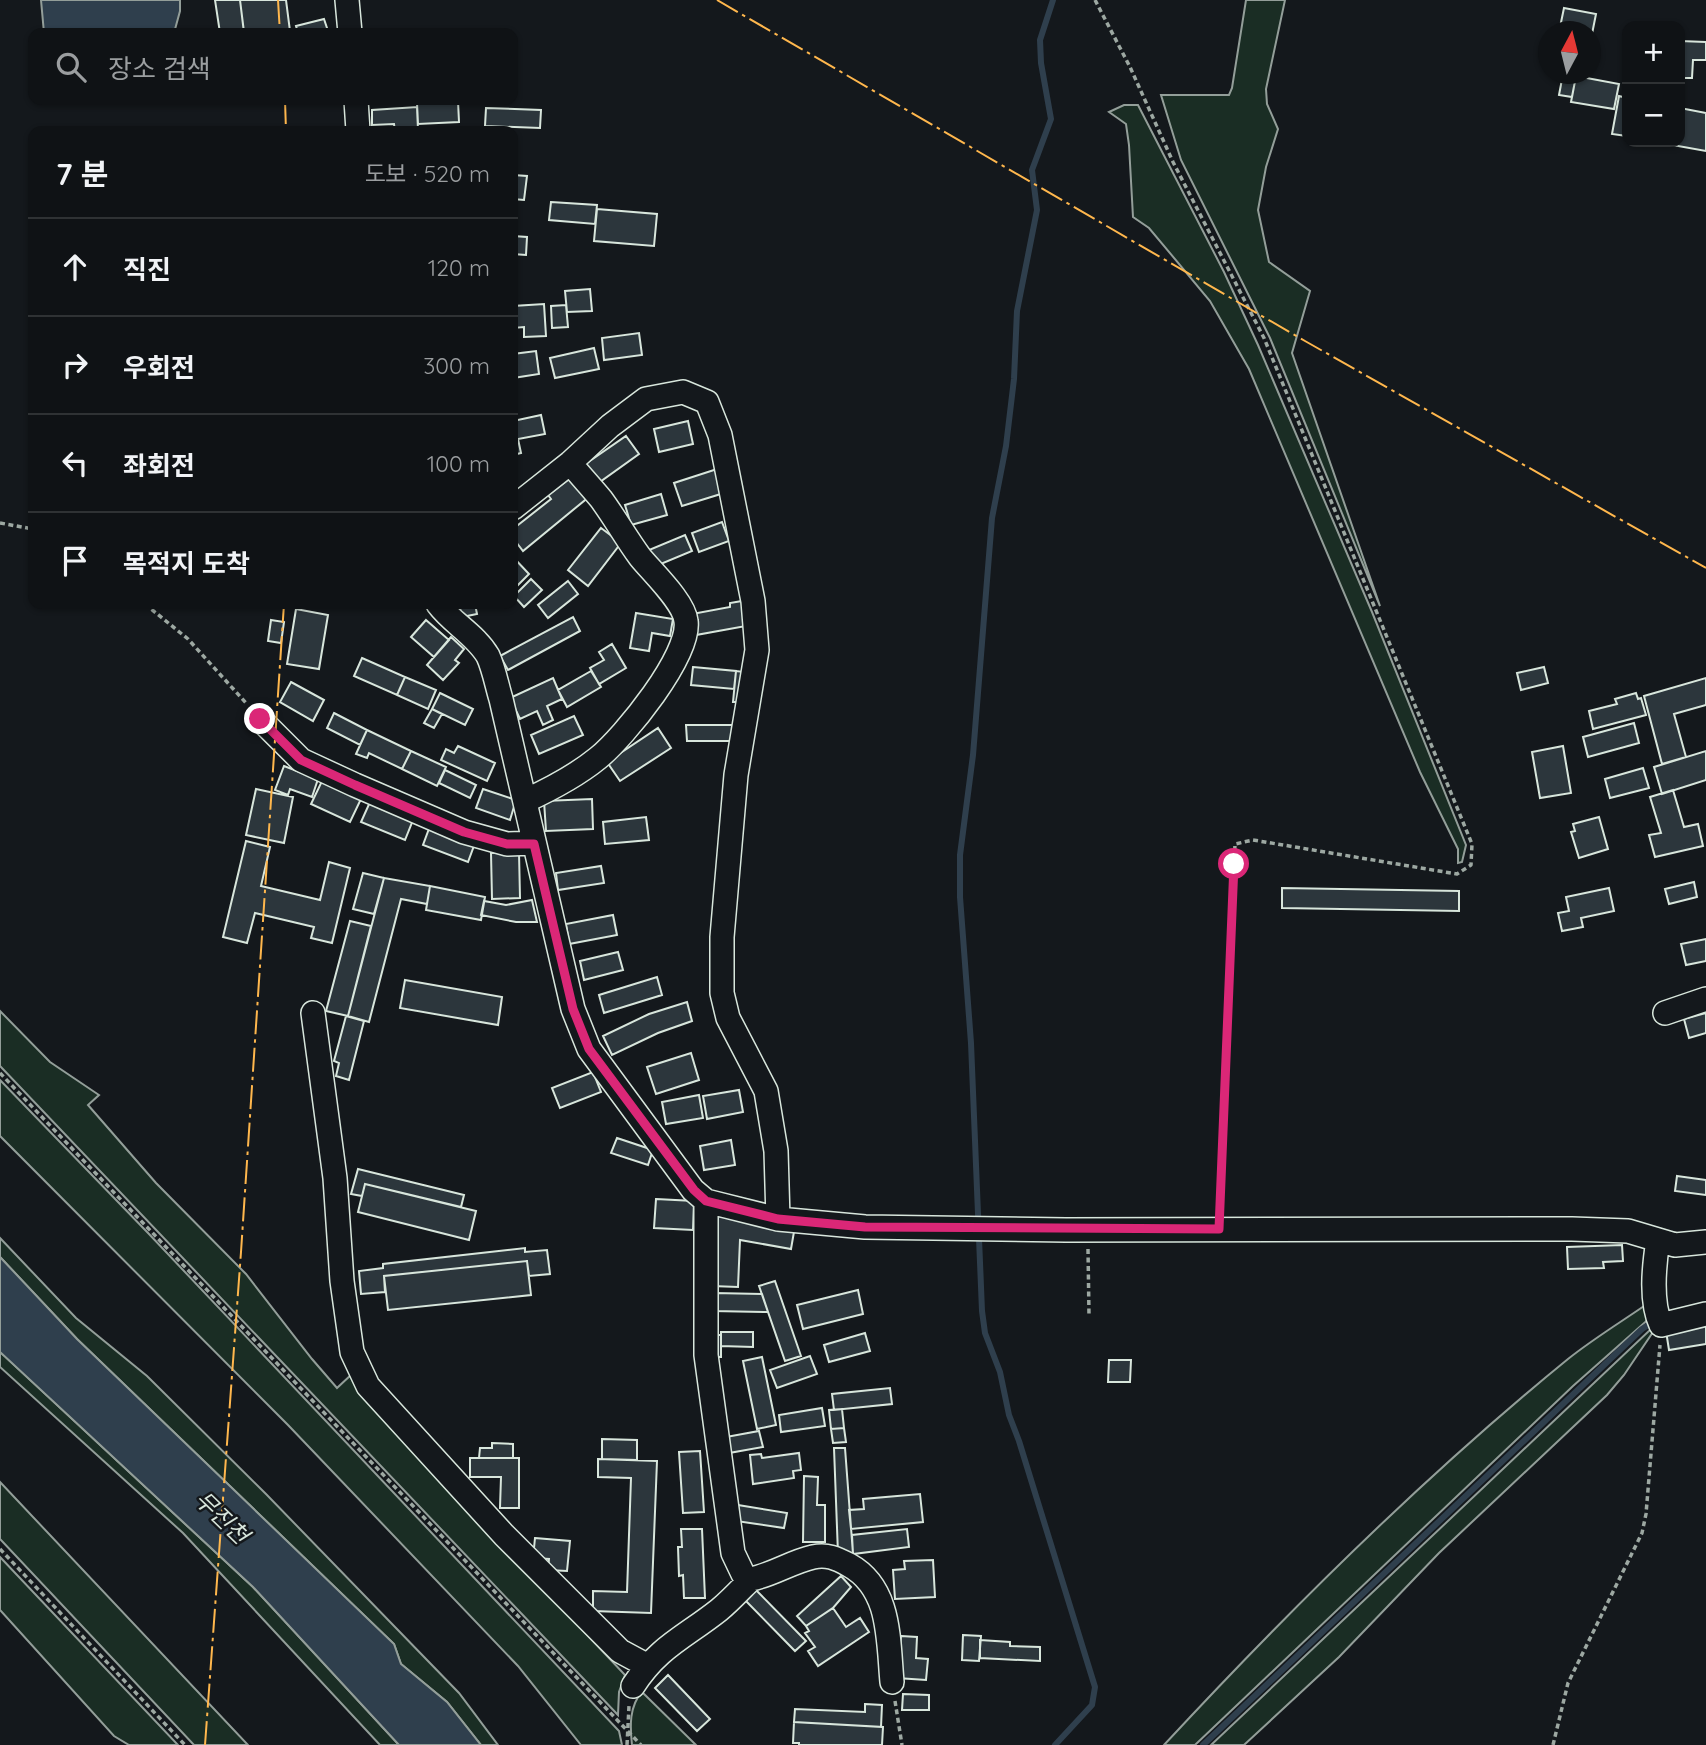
<!DOCTYPE html>
<html lang="ko">
<meta charset="utf-8">
<style>
body{margin:0;font-family:Quicksand,"Noto Sans KR",sans-serif;background:#1d2022;color:#f1f3f6}
.controls{position:absolute;right:21px;top:21px;display:grid;overflow:hidden;border-radius:14px;box-shadow:0 2px 5px #0004}
.controls button{width:63px;height:63px;display:grid;place-items:center;padding:0;border:0;border-bottom:2px solid #2f3234;background:#0f1215;color:#f1f3f6;font:35px sans-serif}
.compass{position:absolute;left:1538px;top:21px;width:63px;height:63px;border-radius:50%;background:#0f1215;box-shadow:0 2px 5px #0004;rotate:7deg}
.stop{position:absolute;width:21px;height:21px;margin:-16px;border:5px solid #db2777;border-radius:50%;background:#fff}
.stop.end{background:#db2777;border-color:#fff;box-shadow:0 2px 7px #0008}
.list{margin:0;padding:0;list-style:none}
h2{display:flex;justify-content:space-between;align-items:center;height:91px;margin:0;padding:0 28px;font-size:30px}
h2 small{font-size:23px;font-weight:400;color:#9b9ea0}
.list li{display:grid;grid-template-columns:46px 1fr auto;gap:21px;align-items:center;box-sizing:border-box;height:98px;padding:0 28px;border-top:2px solid #2f3234}
.list b{display:block;font-size:26px;white-space:nowrap}
.list em{font-size:23px;font-style:normal;color:#9b9ea0}
.icon{flex:none;width:38px;height:38px;fill:none;stroke:currentColor;stroke-width:2;stroke-linecap:round;stroke-linejoin:round}
.map{position:relative;flex:none;width:1706px;height:1745px;overflow:hidden}
.search{position:absolute;background:#0f1215;box-shadow:0 2px 5px #0004;left:28px;top:28px;width:490px;height:77px;display:flex;align-items:center;gap:18px;box-sizing:border-box;padding:0 24px;border-radius:14px;color:#9b9ea0;font-size:26px}
.panel{position:absolute;background:#0f1215;box-shadow:0 2px 5px #0004;left:28px;top:126px;width:490px;height:483px;border-radius:14px}
.map>svg:first-child{display:block}
.green{fill:#1a2d24;stroke:#939e99;stroke-width:2}
.water{fill:#2f3f4d;stroke:#939e99;stroke-width:2}
.lines{fill:none;stroke-linecap:round;stroke-linejoin:round}
.stream{stroke:#2f3f4d;stroke-width:6}
.building{fill:#2c363c;stroke:#d8e6dc;stroke-width:2}
.minor-casing{stroke:#d8e6dc;stroke-width:26}
.path{stroke:#9da8a2;stroke-width:3.5;stroke-dasharray:5 3.5;stroke-linecap:butt}
.minor{stroke:#14181c;stroke-width:23}
.power{stroke:#ffb74d;stroke-width:2;stroke-dasharray:24 5 3.5 5;stroke-linecap:butt}
.route{stroke:#db2777;stroke-width:9}
.labels{text-anchor:middle;dominant-baseline:central;stroke-width:5;stroke-linejoin:round;paint-order:stroke}
.water-label{font-size:23px;font-style:italic;fill:#d8e6dc;stroke:#14181c}
</style>
<div class="map">
<svg width="1706" height="1745" viewBox="0 0 1706 1745">
<rect width="100%" height="100%" fill="#14181c"/>
<path class="green" d="M1246 0H1285L1266 89 1267 104 1278 129 1266 167 1258 210 1269 262 1310 291 1292 353 1380 606 1270 338 1181 160 1161 95H1229L1232 88Z
M1124 105H1138L1224 272 1258 345 1372 612 1466 845 1462 862 1458 863V849L1420 772 1249 369 1210 301 1149 228 1133 217 1129 145 1126 124 1109 112Z
M0 1011 50 1062 99 1095 88 1105 156 1183 246 1274 312 1359 337 1388 352 1374 443 1482 625 1675 619 1692 618 1715 0 1066Z
M0 1080 149 1234 619 1731 622 1745H581L518 1666 288 1425 0 1136Z
M0 1238 76 1318 147 1376 266 1494 459 1693 498 1745H481L447 1702 401 1664 394 1644 77 1339 0 1257Z
M1647 1304 1651 1317 1573 1386 1195 1745H1164C1291 1608 1423 1477 1568 1359 1593 1339 1621 1322 1647 1304Z
M1651 1329 1653 1332 1624 1375 1607 1395 1439 1553 1339 1657 1244 1745H1211Z
M0 1352 253 1587 399 1745H380L183 1533 0 1367Z
M0 1482 248 1745H194L0 1539Z
M0 1557 178 1745H129L114 1736 0 1610Z
M642 1692 696 1745H632C630 1727 629 1706 642 1692Z"/>
<path class="water" d="M41 0H180V11L174 33H44Z
M0 1257 77 1339 394 1644 401 1664 447 1702 481 1745H399L253 1587 0 1352Z"/>
<g class="lines">
<path class="stream" d="M1053 0 1040 40 1041 63 1051 119 1032 170 1037 210 1017 311 1014 379 1006 446 992 518 973 755 960 855V897L971 1043 982 1311 985 1333 1000 1372 1009 1415 1019 1441 1095 1687 1092 1705 1055 1745
M1203 1745 1642 1329 1653 1322"/>
</g>
<path class="building" d="M215 0H240L244 32 220 33Z
M240 0H286L290 31 244 33Z
M1564 8 1596 14 1590 44V32H1559Z
M324 19 328 31 298 33 296 26Z
M1680 41 1706 42V60H1693L1692 78H1680Z
M1563 74 1576 76 1572 97 1559 95Z
M1576 76 1619 84 1614 109 1571 102Z
M1619 96 1627 98V136L1612 134Z
M458 101 459 122 418 124 417 103Z
M417 107 418 130 395 131 394 124 372 125V110Z
M486 108 541 110 540 128 485 126Z
M1680 108 1706 113V151L1656 142H1680Z
M513 175 527 176 524 200 513 199Z
M551 202 597 205 595 224 549 220Z
M597 209 657 214 654 246 594 241Z
M513 236 527 237 526 255 513 254Z
M590 289 592 311 567 312 565 291Z
M544 304 546 336 524 337V327L513 328V306Z
M566 305 568 327 552 328 551 306Z
M639 333 642 355 604 360 602 338Z
M594 348 599 369 555 378 550 358Z
M536 351 539 374 513 378V354Z
M541 415 545 434 518 439 521 453 513 455V421Z
M688 421 693 444 659 452 654 429Z
M626 436 639 454 597 484 584 465Z
M717 469 724 493 682 506 674 483Z
M573 476 590 496 523 551 513 538V529L551 499 548 495Z
M661 494 667 515 631 525 625 505Z
M722 522 729 541 699 552 692 533Z
M601 528 621 543 588 586 568 570Z
M685 535 692 551 656 566 649 550Z
M513 557 529 574 517 586 513 582Z
M531 579 542 590 524 607 514 596Z
M568 581 578 594 548 618 538 605Z
M742 601 746 626 696 635 692 614 730 607V603Z
M459 604H475L477 614 462 617Z
M296 609 328 615 319 669 287 664Z
M636 613 673 619 670 636 652 633 649 651 630 648Z
M573 617 580 631 508 670 500 656Z
M271 620 284 622 281 643 268 641Z
M426 620 449 640 434 657 411 637Z
M451 637 464 649 455 660 459 663 443 680 427 665Z
M612 644 626 668 599 684 590 668 604 660 599 652Z
M362 658 405 677 397 695 354 676Z
M693 667 736 671 734 689 691 685Z
M1544 667 1548 683 1521 690 1517 673Z
M591 671 601 687 567 707 558 690Z
M736 671 744 672 741 702H733Z
M405 677 436 690 428 709 397 695Z
M553 678 562 699 547 706 553 720 543 725 537 711 520 719 510 698Z
M1706 678V705L1674 714 1686 757 1662 764 1644 696Z
M291 682 324 700 313 721 280 702Z
M440 693 473 709 465 725 432 709Z
M1636 693 1638 699 1641 698 1646 715 1593 729 1589 711 1617 704 1615 699Z
M432 709 442 714 434 728 424 723Z
M334 713 367 730 360 745 327 728Z
M574 716 583 735 539 754 531 735Z
M1634 723 1639 743 1588 757 1583 737Z
M686 725H735V741H687Z
M658 728 671 748 620 781 607 762Z
M367 730 411 751 402 769 369 753 367 758 356 754Z
M458 746 495 763 487 781 441 760 446 749 454 753Z
M1563 746 1571 793 1540 798 1532 752Z
M411 751 446 767 437 786 402 769Z
M1706 751V780L1662 794 1654 767Z
M284 766 318 779 312 797 290 789 288 795 275 790Z
M1643 768 1649 788 1610 798 1605 779Z
M445 770 476 785 470 798 439 783Z
M322 781 361 799 350 822 311 804Z
M256 789 293 797 284 843 246 835Z
M483 789 516 800 510 820 476 808Z
M1673 790 1684 827 1698 824 1703 846 1655 857 1649 835 1661 833 1650 797Z
M592 799 593 829 546 831 544 801Z
M370 802 413 820 405 840 361 822Z
M646 817 649 840 605 844 603 822Z
M1599 817 1608 849 1579 858 1571 832 1575 831 1573 824Z
M430 826 475 843 468 862 423 845Z
M246 841 270 847 261 886 320 900 329 862 350 868 332 943 311 938 314 927 255 913 247 943 223 937Z
M519 852 520 898 492 899 491 853Z
M601 866 604 883 558 890 556 873Z
M363 873 384 878 374 914 353 909Z
M384 878 430 886 427 904 401 899 369 1022 348 1016Z
M1694 882 1697 897 1669 904 1665 889Z
M430 886 485 897 481 920 426 910Z
M1282 888 1459 891V911L1282 908Z
M1609 888 1614 911 1581 918 1583 927 1562 931 1558 913 1569 911 1566 897Z
M532 900 537 922H516L481 915 484 901 506 905Z
M613 915 617 935 569 944 566 924Z
M350 921 371 926 348 1016 326 1011Z
M1706 939V961L1686 965 1681 944Z
M618 952 623 970 584 980 580 961Z
M657 977 662 995 604 1013 599 995Z
M405 980 502 997 498 1025 400 1008Z
M687 1002 692 1021 658 1033 612 1055 603 1036 649 1014Z
M1706 1013V1033L1689 1038 1684 1019Z
M346 1016 364 1021 349 1080 336 1076 339 1063 334 1061Z
M691 1053 699 1080 656 1094 647 1067Z
M593 1072 601 1092 560 1108 552 1088Z
M739 1090 743 1112 707 1119 703 1096Z
M699 1095 703 1118 666 1124 662 1102Z
M617 1138 653 1150 648 1165 611 1153Z
M731 1140 735 1165 704 1170 700 1146Z
M358 1169 464 1195 461 1207 365 1184 362 1196 351 1194Z
M1677 1176 1706 1180V1195L1675 1191Z
M365 1184 476 1211 469 1240 358 1212Z
M656 1199 694 1201 693 1230 654 1228Z
M714 1212 795 1226 791 1249 740 1240 738 1287 712 1286Z
M1622 1245 1623 1261 1603 1262 1604 1268 1568 1269 1567 1247Z
M525 1248V1252L547 1250 550 1274 529 1276 527 1261 384 1276 385 1292 361 1294 359 1271 383 1268V1264Z
M527 1261 531 1295 388 1310 384 1276Z
M775 1281 801 1356 785 1361 759 1286Z
M858 1290 863 1314 803 1329 797 1305Z
M714 1293 762 1294 768 1312 713 1311Z
M1706 1325V1344L1669 1350 1666 1331Z
M721 1332H753V1347L721 1346Z
M865 1333 870 1351 829 1362 824 1345Z
M713 1335H721V1357H712Z
M810 1356 817 1374 777 1388 770 1370Z
M762 1357 776 1425 757 1429 743 1361Z
M1109 1360H1131L1130 1382H1108Z
M890 1388 892 1404 834 1410 832 1394Z
M822 1408 825 1426 781 1432 779 1415Z
M842 1409 844 1428 831 1429 829 1410Z
M844 1428 846 1442 833 1443 831 1429Z
M759 1431 763 1447 729 1453 726 1437Z
M602 1439 637 1440V1460L602 1459Z
M492 1443 513 1444V1458H479L480 1448H492Z
M834 1448H845L853 1554H838Z
M700 1451 704 1512 683 1513 679 1452Z
M799 1453 801 1470 793 1471 794 1478 753 1484 750 1455 761 1454 762 1458Z
M470 1458H519V1508H500L501 1477H470Z
M598 1459 657 1461 651 1613 593 1611V1591L627 1592 631 1478 598 1477Z
M804 1476 818 1477 817 1505H825V1542H803Z
M920 1494 923 1522 851 1529 849 1510 864 1509 863 1499Z
M738 1505 787 1513 784 1528 736 1521Z
M681 1529H702L705 1598H684L683 1575 679 1576 678 1547H682Z
M907 1529 909 1547 853 1554 852 1535Z
M535 1538 570 1541 567 1571 548 1570 549 1559 533 1558Z
M933 1560 935 1597 895 1599 893 1570 905 1569 904 1561Z
M841 1576 851 1587 833 1608 806 1626 797 1616Z
M754 1588 806 1641 795 1651 743 1598Z
M833 1608 846 1627 860 1618 869 1632 818 1666 808 1651 815 1647 805 1633 809 1631 806 1626Z
M963 1635 981 1636 979 1661 962 1660Z
M901 1636 917 1637 916 1658 928 1659 926 1680 897 1678Z
M980 1640 1010 1642V1646L1040 1647V1661L980 1658Z
M668 1675 710 1719 697 1731 655 1688Z
M903 1694 929 1695V1710H902Z
M865 1704 882 1705 881 1727 794 1722 795 1709 865 1712Z
M794 1722 883 1727 882 1745H799V1743H793Z"/>
<g class="lines">
<g class="minor-casing">
<path id="minor" d="M347 0 350 33
M356 100 358 131
M513 508 570 463 610 426 646 399 683 392 707 402 720 435 753 601 757 650 736 775 722 937V993L728 1018 766 1091 776 1151 778 1219
M438 604C452 623 476 635 488 656 494 669 497 686 501 699L573 1009 589 1049 693 1190 706 1201 778 1219 865 1227 1066 1230 1572 1229 1628 1231 1675 1245 1706 1242
M260 719 301 760 355 785 464 832 507 844 534 843
M525 801C551 789 576 776 598 758 624 737 691 655 686 621 684 602 653 573 640 557 626 538 615 518 601 499 591 487 580 475 570 463
M313 1013 335 1178 342 1281 352 1352 368 1386 504 1535 620 1651 646 1665
M1665 1013 1706 999
M706 1201V1355L733 1553 743 1574 751 1579C772 1575 791 1562 813 1557 827 1554 836 1558 849 1565 891 1588 888 1639 892 1682
M1658 1240C1654 1266 1650 1301 1661 1325L1706 1314
M633 1686C658 1647 685 1637 719 1610 730 1601 740 1590 751 1579"/>
</g>
<path class="path" d="M1095 0 1130 67 1173 162 1264 338 1472 844 1471 865 1457 874 1253 840 1235 844 1219 1210
M0 523 33 529
M145 604 188 639 246 703
M0 1073 641 1745
M1088 1249 1089 1315
M0 1549 185 1745
M895 1701 902 1745
M627 1745 629 1706
M1553 1745 1568 1683 1642 1533 1646 1514 1660 1345"/>
<use href="#minor" class="minor"/>
<path class="power" d="M278 0 280 33
M717 0 1305 341 1706 568
M285 100 286 131
M205 1745 241 1252 284 604"/>
</g>
<g class="lines">
<path class="route" d="M260 719 301 760 355 785 464 832 507 844H534L573 1009 589 1049 694 1190 706 1201 778 1219 865 1227 1219 1229 1234 864"/>
</g>
<g class="labels">
<g class="water-label">
<text transform="translate(222 1517) rotate(44)">무진천</text>
</g>
</g>
</svg>
<div class="controls">
<button>+</button>
<button>−</button>
</div>
<svg class="compass" viewBox="-18 -18 36 36"><path d="M0-13l5 13h-10z" fill="#e53935"/><path d="M0 13l5-13h-10z" fill="#9b9ea0"/></svg>
<div class="stop" style="left:1234px;top:864px"></div>
<div class="stop end" style="left:260px;top:719px"></div>
<div class="search"><svg class="icon" aria-label="search" viewBox="0 0 24 24"><circle cx="10" cy="10" r="6"/><path d="M15 15l6 6"/></svg>장소 검색</div>
<section class="panel">
<h2>7 분<small>도보 · 520 m</small></h2>
<ul class="list">
<li><svg class="icon" aria-label="ahead" viewBox="0 0 24 24"><path d="M12 20V5M6 11l6-6 6 6"/></svg><div><b>직진</b></div><em>120 m</em></li>
<li><svg class="icon" aria-label="right" viewBox="0 0 24 24"><path d="M7 20v-9h11M14 6l5 5-5 5"/></svg><div><b>우회전</b></div><em>300 m</em></li>
<li><svg class="icon" aria-label="left" viewBox="0 0 24 24"><path d="M17 20v-9H6M10 6l-5 5 5 5"/></svg><div><b>좌회전</b></div><em>100 m</em></li>
<li><svg class="icon" aria-label="arrive" viewBox="0 0 24 24"><path d="M6 21V4h12l-3 4 3 4H6"/></svg><div><b>목적지 도착</b></div></li>
</ul>
</section>
</div>
